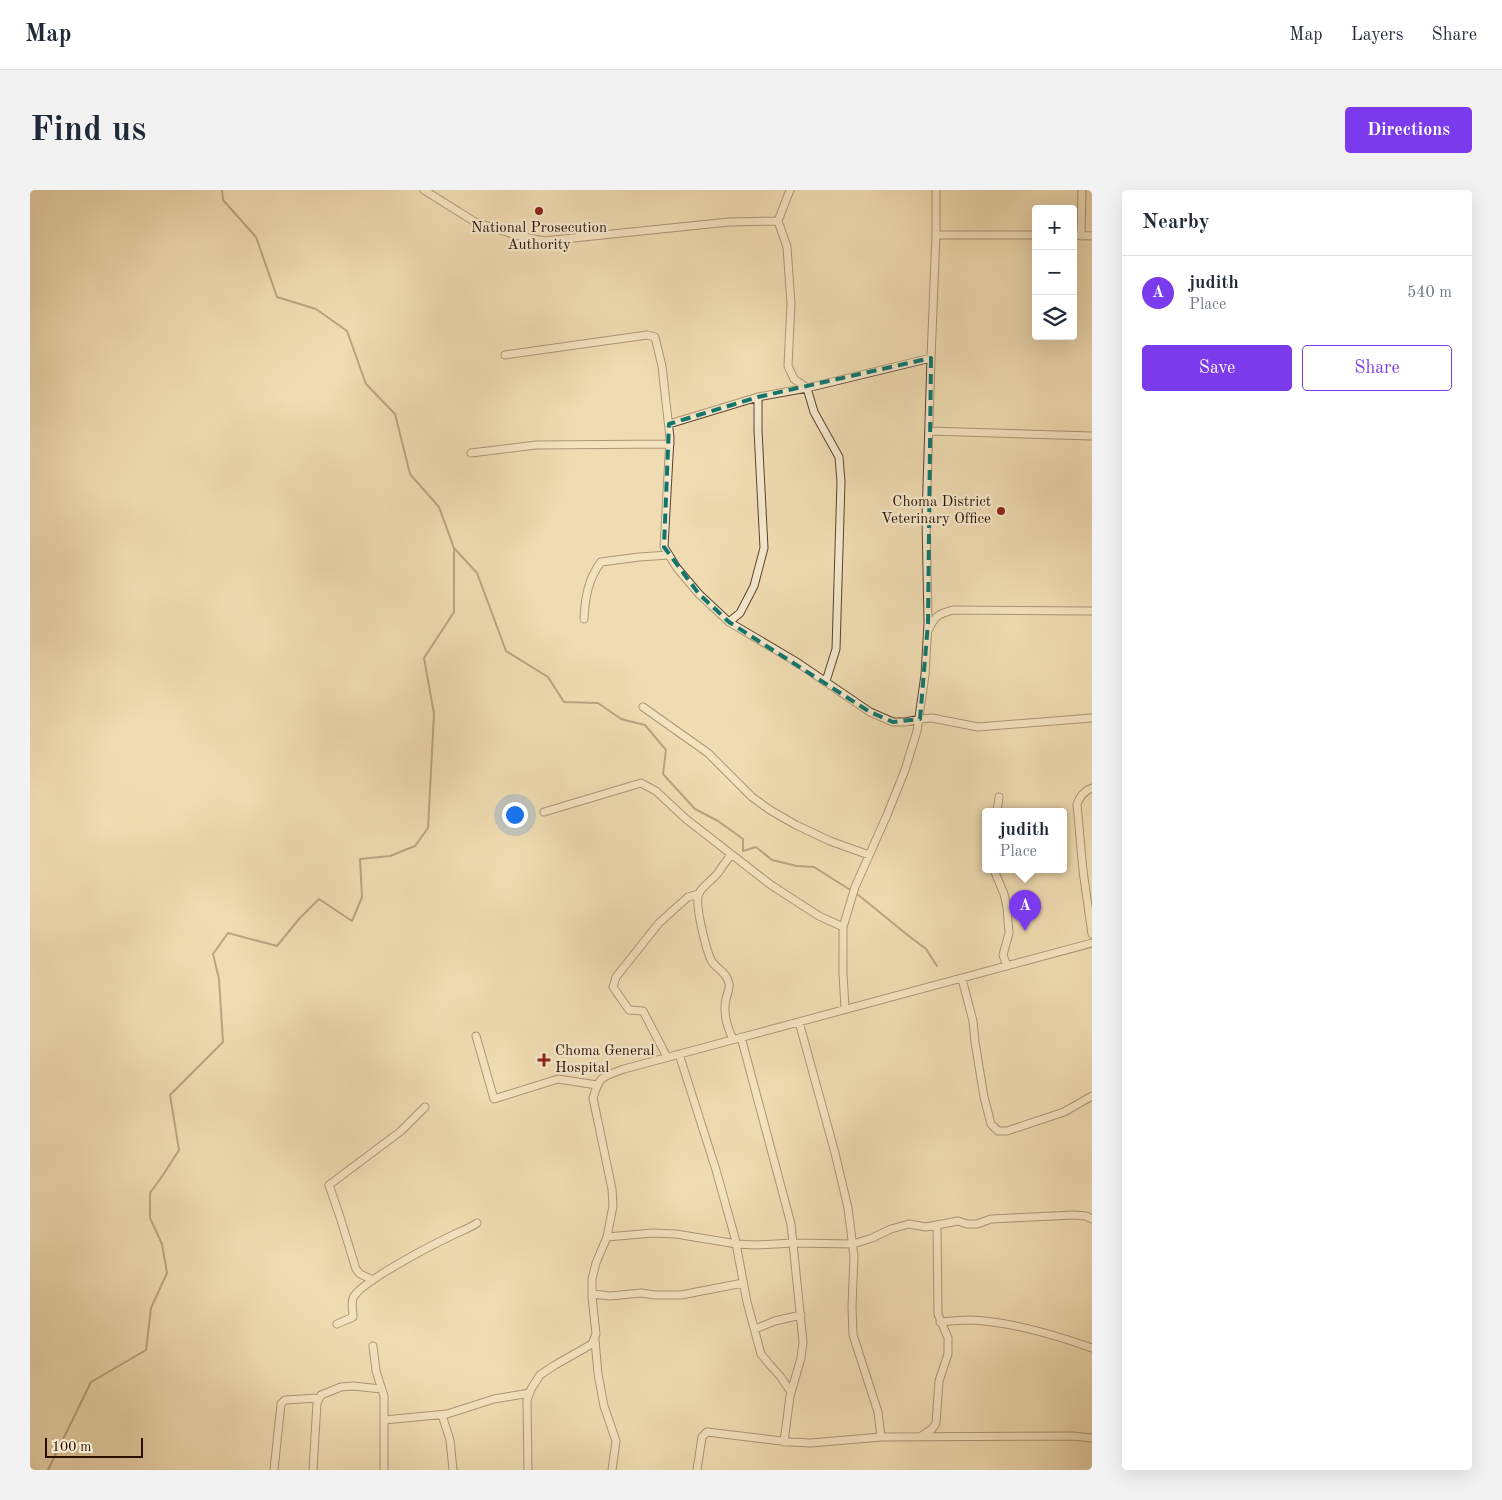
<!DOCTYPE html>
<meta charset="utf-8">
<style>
body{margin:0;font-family:"Old Standard TT",serif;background:#f2f2f3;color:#1f2937}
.controls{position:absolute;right:15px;top:15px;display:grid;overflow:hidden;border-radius:5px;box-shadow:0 5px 20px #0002}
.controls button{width:45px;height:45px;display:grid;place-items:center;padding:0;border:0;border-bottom:1px solid #e0e1e3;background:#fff;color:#1f2937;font:25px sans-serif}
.scale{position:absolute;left:15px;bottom:12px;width:98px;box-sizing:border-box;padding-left:5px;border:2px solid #2b0f03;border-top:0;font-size:14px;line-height:18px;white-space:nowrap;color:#2b0f03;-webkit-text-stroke:4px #f5e8cd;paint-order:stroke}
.you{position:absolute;left:484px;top:624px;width:18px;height:18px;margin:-12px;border:4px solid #fff;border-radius:50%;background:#1a73e8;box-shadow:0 0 0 8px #1a73e833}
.badge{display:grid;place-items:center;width:32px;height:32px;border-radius:50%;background:#7c3aed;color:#fff;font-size:16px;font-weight:700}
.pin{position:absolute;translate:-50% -41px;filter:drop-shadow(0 1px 2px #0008)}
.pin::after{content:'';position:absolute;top:26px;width:18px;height:15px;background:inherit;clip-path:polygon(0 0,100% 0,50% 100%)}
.popup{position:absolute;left:952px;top:618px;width:85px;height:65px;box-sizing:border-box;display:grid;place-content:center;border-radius:5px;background:#fff;filter:drop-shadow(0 1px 4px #0005);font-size:16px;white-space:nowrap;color:#747a83}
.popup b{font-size:19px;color:#1f2937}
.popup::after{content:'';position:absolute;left:50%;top:100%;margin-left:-10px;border:10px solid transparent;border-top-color:#fff}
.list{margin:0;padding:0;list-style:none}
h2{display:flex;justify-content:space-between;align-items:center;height:65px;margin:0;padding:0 20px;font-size:21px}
h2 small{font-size:16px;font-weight:400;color:#747a83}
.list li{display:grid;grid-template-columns:32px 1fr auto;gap:15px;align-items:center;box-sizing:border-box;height:75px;padding:0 20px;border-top:1px solid #e0e1e3}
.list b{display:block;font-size:19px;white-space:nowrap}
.list p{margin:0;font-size:16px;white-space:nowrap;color:#747a83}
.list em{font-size:16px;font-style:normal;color:#747a83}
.actions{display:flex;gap:10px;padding:15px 20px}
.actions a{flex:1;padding:11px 0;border:1px solid #7c3aed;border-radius:5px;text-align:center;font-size:18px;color:#7c3aed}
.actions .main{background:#7c3aed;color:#fff}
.icon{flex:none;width:28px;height:28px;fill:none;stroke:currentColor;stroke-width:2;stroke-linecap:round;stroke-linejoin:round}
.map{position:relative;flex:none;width:1062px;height:1280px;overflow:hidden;border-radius:5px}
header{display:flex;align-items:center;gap:30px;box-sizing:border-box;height:70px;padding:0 25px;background:#fff;border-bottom:1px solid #e0e1e3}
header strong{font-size:24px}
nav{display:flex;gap:28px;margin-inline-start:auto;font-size:18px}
.intro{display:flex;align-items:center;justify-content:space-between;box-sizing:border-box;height:120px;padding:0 30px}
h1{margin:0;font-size:35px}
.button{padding:12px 22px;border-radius:5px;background:#7c3aed;color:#fff;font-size:18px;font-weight:700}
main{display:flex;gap:30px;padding:0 30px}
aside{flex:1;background:#fff;border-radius:5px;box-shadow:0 5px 20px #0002}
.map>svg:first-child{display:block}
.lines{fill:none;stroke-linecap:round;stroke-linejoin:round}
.stream{stroke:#796048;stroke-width:2}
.minor-casing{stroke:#5c422f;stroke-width:9}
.minor{stroke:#f5e8cd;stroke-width:7}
.marked{fill:none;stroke:#0f766e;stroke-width:4;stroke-dasharray:10 6;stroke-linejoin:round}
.poi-dot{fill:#8f2418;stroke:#f5e8cd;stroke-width:2}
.labels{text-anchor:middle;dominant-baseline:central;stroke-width:4.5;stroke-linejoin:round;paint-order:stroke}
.poi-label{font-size:15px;fill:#2b0f03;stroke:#f5e8cd}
</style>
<header>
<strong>Map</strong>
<nav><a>Map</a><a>Layers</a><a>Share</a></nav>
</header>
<div class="intro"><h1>Find us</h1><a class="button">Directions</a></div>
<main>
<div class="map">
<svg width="1062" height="1280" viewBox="0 0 1062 1280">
<rect width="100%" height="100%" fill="#f0dcb2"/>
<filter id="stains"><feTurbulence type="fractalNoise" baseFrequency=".004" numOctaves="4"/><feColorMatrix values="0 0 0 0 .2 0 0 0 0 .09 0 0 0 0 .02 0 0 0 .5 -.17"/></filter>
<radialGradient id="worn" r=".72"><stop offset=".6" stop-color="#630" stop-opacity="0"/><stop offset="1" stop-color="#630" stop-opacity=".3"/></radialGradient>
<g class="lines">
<path class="stream" d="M192 0 193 10 226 47 247 107 286 119 317 141 336 194 365 224 380 284 409 317 424 358 447 383 476 461 518 487 534 512 568 513 591 529 615 535 636 560 633 584 665 619 688 631 713 649V661L726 657 742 670 767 676 784 677 822 701
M826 703 875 743 896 759 907 776
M18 1280 61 1192 116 1160 121 1118 137 1083 132 1054 120 1028V1003L133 985 149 960 140 905 193 852 189 789 183 764 198 743 247 756 269 729 289 709 322 731 332 707 330 669 360 666 385 656 398 638 404 524 394 468 424 422V358"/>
<g class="minor-casing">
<path id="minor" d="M394 0 445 32 489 46 514 51 699 32 748 31 757 57 761 114 758 176 764 189 777 198 784 222 809 267 811 292 806 459 796 491
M748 31 760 0
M906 45H1006
M1043 45 1062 46
M1051 46 1052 0
M475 165 617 145 625 147 632 176 640 248 634 357 647 378 669 404 699 432 765 471 840 522 863 532H875L890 529 902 528 948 537 1062 528
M639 234 728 207 777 198 901 168
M899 241 1062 246
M441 263 506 255 640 254
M554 429C555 408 558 389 571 372L609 367 639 365
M699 432 710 423 724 396 734 358 728 240V207
M899 439C905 425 909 424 923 420L1062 421
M613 517 678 563 722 607 740 620 766 635 800 651 839 665
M1062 598C1054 601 1050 606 1047 614L1053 681 1062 744
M514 622 611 593 626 601 656 629 741 695 789 726 813 737
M967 622 969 607
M701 665C696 671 692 677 688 683 682 690 674 695 669 703 664 713 676 759 681 770 686 779 698 783 699 794 700 799 697 804 696 809 693 823 697 837 703 849
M964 680 974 704 977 717 979 743 973 765 977 776
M932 789 943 831 945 852 954 907 961 934 968 941H977L1034 922 1062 906
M815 819 813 783V737L825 697 857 625 875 580 887 541 895 485 898 433 896 328 901 168 906 45V0
M769 832 805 963 818 1018 824 1066 822 1117 823 1145 848 1222 851 1247
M446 846 464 909 528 889 567 895
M711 847 761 1034 773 1152 771 1168 760 1206 754 1252
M649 864 686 980 705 1048 717 1112 731 1164 740 1175 750 1186 761 1202
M637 867 613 821 599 820 583 797 586 787 629 733 658 707 669 704
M577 1047 623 1043 646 1044 707 1054 726 1055 763 1053 823 1054 842 1048 861 1039 879 1034 896 1037 928 1031 937 1034H947L961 1029 1044 1025 1056 1026 1062 1029
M343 1090 330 1084 326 1079 310 1027 299 995 371 941 395 917
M562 1104 580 1106 611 1103 625 1105H651L713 1093
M910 1132C920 1131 931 1130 941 1130 982 1132 1023 1144 1062 1158
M307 1134 323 1127C323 1121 321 1114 323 1108 330 1092 404 1054 423 1045 431 1041 440 1038 447 1033
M725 1139 745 1131 771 1125
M565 1150 568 1184 574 1216 586 1251 582 1280
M343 1156 346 1181 354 1206V1280
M412 1225 420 1250 423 1280
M354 1230 417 1224 464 1209 500 1203
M890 1247 902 1239 906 1233 909 1191 918 1164V1148L908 1124 907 1035
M244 1280 251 1214 255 1210 288 1208
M283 1280 287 1213 291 1205 311 1197 323 1196 351 1199
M498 1280 497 1210 501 1199 510 1185 525 1175 562 1154 566 1144 562 1106V1089L566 1073 577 1047 583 1016 582 999 563 908C570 885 572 887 594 879L1062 753
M667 1280 672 1247 677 1242 760 1252 781 1253 851 1247 1043 1246 1062 1248"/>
</g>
<use href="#minor" class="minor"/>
</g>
<path d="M0 0H1062V1280H0ZM901 168 898 433 890 529 863 532 840 522 699 432 669 404 634 357 639 234 728 207Z" fill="#f0dcb2" fill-opacity=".55" fill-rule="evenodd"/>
<path class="marked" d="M901 168 898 433 890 529 863 532 840 522 699 432 669 404 634 357 639 234 728 207Z"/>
<g class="poi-dot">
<circle cx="509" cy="21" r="5"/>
<circle cx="971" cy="321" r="5"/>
<path d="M511.5 862.5h5v5h5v5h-5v5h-5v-5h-5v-5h5z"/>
</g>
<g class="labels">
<g class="poi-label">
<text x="509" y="38">National Prosecution<tspan x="509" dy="17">Authority</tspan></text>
<text x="961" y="312" text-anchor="end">Choma District<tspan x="961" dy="17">Veterinary Office</tspan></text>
<text x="525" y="861" text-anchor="start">Choma General<tspan x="525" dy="17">Hospital</tspan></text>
</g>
</g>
<rect width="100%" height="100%" filter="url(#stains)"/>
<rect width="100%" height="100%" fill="url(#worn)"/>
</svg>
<div class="controls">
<button>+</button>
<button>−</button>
<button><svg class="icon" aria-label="layers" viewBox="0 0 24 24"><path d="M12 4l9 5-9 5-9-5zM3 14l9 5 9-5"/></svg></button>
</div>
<div class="scale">100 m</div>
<div class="you"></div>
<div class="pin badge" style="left:995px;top:741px">A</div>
<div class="popup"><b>judith</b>Place</div>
</div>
<aside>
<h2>Nearby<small></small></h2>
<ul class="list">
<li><span class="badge">A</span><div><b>judith</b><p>Place</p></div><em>540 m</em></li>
</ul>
<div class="actions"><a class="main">Save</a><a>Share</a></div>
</aside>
</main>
